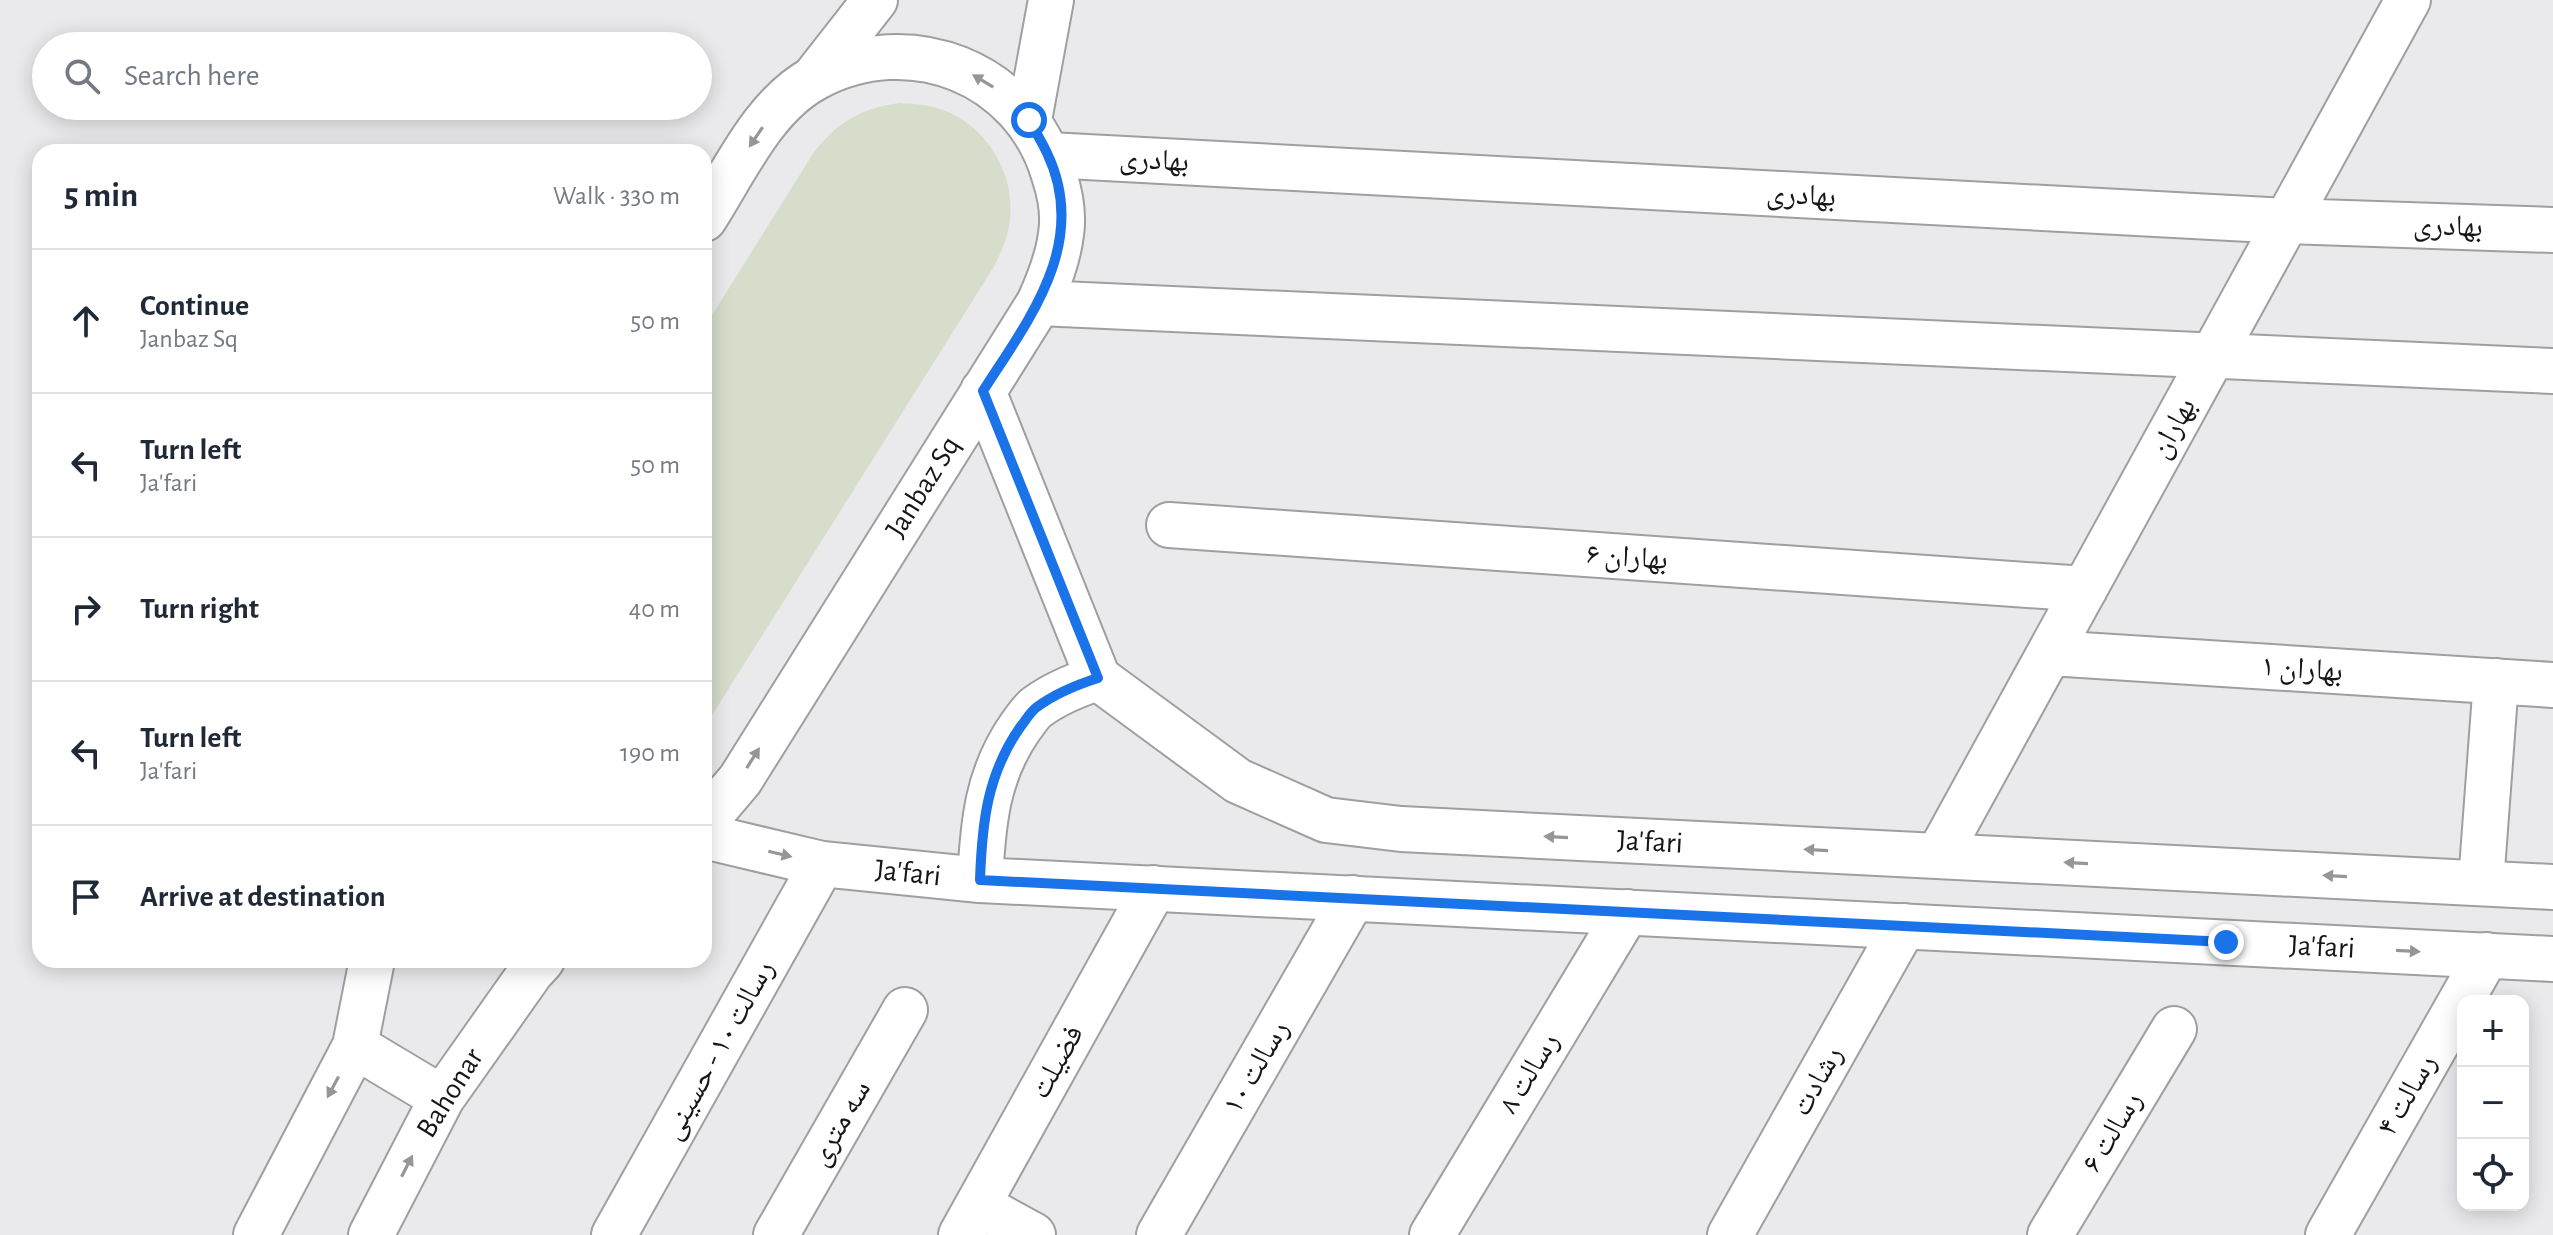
<!DOCTYPE html>
<meta charset="utf-8">
<style>
body{margin:0;font-family:"Alegreya Sans","Noto Naskh Arabic",sans-serif;background:#f6f6f7;color:#1f2937}
.controls{position:absolute;right:24px;bottom:24px;display:grid;overflow:hidden;border-radius:16px;box-shadow:0 4px 20px #0003}
.controls button{width:72px;height:72px;display:grid;place-items:center;padding:0;border:0;border-bottom:2px solid #e0e1e3;background:#fff;color:#1f2937;font:40px sans-serif}
.stop{position:absolute;width:24px;height:24px;margin:-18px;border:6px solid #1a73e8;border-radius:50%;background:#fff}
.stop.end{background:#1a73e8;border-color:#fff;box-shadow:0 2px 8px #0008}
.list{margin:0;padding:0;list-style:none}
h2{display:flex;justify-content:space-between;align-items:center;height:104px;margin:0;padding:0 32px;font-size:34px}
h2 small{font-size:26px;font-weight:400;color:#747a83}
.list li{display:grid;grid-template-columns:52px 1fr auto;gap:24px;align-items:center;box-sizing:border-box;height:144px;padding:0 32px;border-top:2px solid #e0e1e3}
.list b{display:block;font-size:30px;white-space:nowrap}
.list p{margin:0;font-size:26px;white-space:nowrap;color:#747a83}
.list em{font-size:26px;font-style:normal;color:#747a83}
.icon{flex:none;width:44px;height:44px;fill:none;stroke:currentColor;stroke-width:2;stroke-linecap:round;stroke-linejoin:round}
.map{position:relative;flex:none;width:2553px;height:1235px;overflow:hidden}
.search{position:absolute;background:#fff;box-shadow:0 4px 20px #0003;left:32px;top:32px;width:680px;height:88px;display:flex;align-items:center;gap:20px;box-sizing:border-box;padding:0 28px;border-radius:44px;color:#747a83;font-size:30px}
.panel{position:absolute;background:#fff;box-shadow:0 4px 20px #0003;left:32px;top:144px;width:680px;height:824px;border-radius:24px}
.map>svg:first-child{display:block}
.green{fill:#d6ddcb}
.lines{fill:none;stroke-linecap:round;stroke-linejoin:round}
.minor-casing{stroke:#9f9fa1;stroke-width:48}
.major-casing{stroke:#9f9fa1;stroke-width:48}
.minor{stroke:#fff;stroke-width:44}
.major{stroke:#fff;stroke-width:44}
.oneway{fill:#969697}
.route{stroke:#1a73e8;stroke-width:10}
.labels{text-anchor:middle;dominant-baseline:central;stroke-width:6;stroke-linejoin:round;paint-order:stroke}
.street-label{font-size:30px;fill:#161617;stroke:#fff}
</style>
<div class="map">
<svg width="2553" height="1235" viewBox="0 0 2553 1235">
<rect width="100%" height="100%" fill="#eaeaec"/>
<path class="green" d="M899 103C916 104 932 105 948 112 988 129 1015 175 1010 218 1009 235 1002 250 995 265L704 728V328L814 152C839 121 860 109 899 103Z"/>
<g class="lines">
<g class="minor-casing">
<path id="minor" d="M814 78 875 0
M1029 120 1051 0
M1049 155 2287 221 2553 230
M1039 303 2553 371
M1169 525 2085 589
M2050 653 2553 685
M1938 856 2408 0
M2481 883 2496 681
M978 1205 1033 1235
M614 1235 822 864
M776 1235 905 1010
M961 1235 1154 888
M1159 1235 1353 898
M1432 1235 1627 912
M1730 1235 1904 926
M2050 1235 2174 1029
M2328 1235 2487 955"/>
</g>
<g class="major-casing">
<path id="major" d="M704 219C735 171 763 106 815 78 909 27 1024 72 1054 175 1060 193 1064 215 1061 234 1058 259 1049 281 1039 303L740 780 717 807 704 817
M983 391 1098 678 1238 781 1326 820 1401 829 2553 887
M704 836 822 864 980 880 2553 959
M980 880C983 823 987 774 1021 726 1026 720 1030 712 1037 707 1056 693 1076 685 1098 678
M355 1046 442 1098
M256 1235 355 1046 372 960
M371 1235 442 1098 531 972 542 960"/>
</g>
<use href="#minor" class="minor"/>
<use href="#major" class="major"/>
</g>
<defs><path id="oneway-solid" d="M-6-.8H1V-3.2L6.5 0L1 3.2V.8H-6Z" transform="scale(2)"/></defs>
<g class="oneway">
<use href="#oneway-solid" transform="translate(983 81) rotate(-149)"/>
<use href="#oneway-solid" transform="translate(756 137) rotate(124)"/>
<use href="#oneway-solid" transform="translate(753 758) rotate(-58)"/>
<use href="#oneway-solid" transform="translate(1556 837) rotate(-177)"/>
<use href="#oneway-solid" transform="translate(1816 850) rotate(-177)"/>
<use href="#oneway-solid" transform="translate(780 854) rotate(13)"/>
<use href="#oneway-solid" transform="translate(2076 863) rotate(-177)"/>
<use href="#oneway-solid" transform="translate(2335 876) rotate(-177)"/>
<use href="#oneway-solid" transform="translate(2408 951) rotate(3)"/>
<use href="#oneway-solid" transform="translate(333 1087) rotate(118)"/>
<use href="#oneway-solid" transform="translate(407 1166) rotate(-63)"/>
</g>
<g class="lines">
<path class="route" d="M1029 120C1035 131 1042 142 1047 153 1090 243 1029 319 983 391L1098 678C1076 685 1056 693 1037 707 1030 712 1026 720 1021 726 987 774 982 823 980 880L2226 942"/>
</g>
<g class="labels">
<g class="street-label">
<text transform="translate(1154 160) rotate(3)">بهادری</text>
<text transform="translate(1801 195) rotate(3)">بهادری</text>
<text transform="translate(2448 226) rotate(2)">بهادری</text>
<text transform="translate(2173 428) rotate(-61)">بهاران</text>
<text transform="translate(923 487) rotate(-58)">Janbaz Sq</text>
<text transform="translate(1627 557) rotate(4)">بهاران ۶</text>
<text transform="translate(2302 669) rotate(4)">بهاران ۱</text>
<text transform="translate(1650 842) rotate(3)">Ja'fari</text>
<text transform="translate(908 873) rotate(6)">Ja'fari</text>
<text transform="translate(2322 947) rotate(3)">Ja'fari</text>
<text transform="translate(718 1050) rotate(-61)">رسالت ۱۰ - حسینی</text>
<text transform="translate(1057 1062) rotate(-61)">فضیلت</text>
<text transform="translate(1256 1067) rotate(-60)">رسالت ۱۰</text>
<text transform="translate(1529 1073) rotate(-59)">رسالت ۸</text>
<text transform="translate(1817 1081) rotate(-61)">رشادت</text>
<text transform="translate(450 1093) rotate(-58)">Bahonar</text>
<text transform="translate(2407 1095) rotate(-60)">رسالت ۴</text>
<text transform="translate(840 1123) rotate(-60)">سه متری</text>
<text transform="translate(2112 1132) rotate(-59)">رسالت ۶</text>
</g>
</g>
</svg>
<div class="controls">
<button>+</button>
<button>−</button>
<button><svg class="icon" aria-label="locate" viewBox="0 0 24 24"><circle cx="12" cy="12" r="6"/><path d="M12 2v4M12 18v4M2 12h4M18 12h4"/></svg></button>
</div>
<div class="stop" style="left:1029px;top:120px"></div>
<div class="stop end" style="left:2226px;top:942px"></div>
<div class="search"><svg class="icon" aria-label="search" viewBox="0 0 24 24"><circle cx="10" cy="10" r="6"/><path d="M15 15l6 6"/></svg>Search here</div>
<section class="panel">
<h2>5 min<small>Walk · 330 m</small></h2>
<ul class="list">
<li><svg class="icon" aria-label="ahead" viewBox="0 0 24 24"><path d="M12 20V5M6 11l6-6 6 6"/></svg><div><b>Continue</b><p>Janbaz Sq</p></div><em>50 m</em></li>
<li><svg class="icon" aria-label="left" viewBox="0 0 24 24"><path d="M17 20v-9H6M10 6l-5 5 5 5"/></svg><div><b>Turn left</b><p>Ja'fari</p></div><em>50 m</em></li>
<li><svg class="icon" aria-label="right" viewBox="0 0 24 24"><path d="M7 20v-9h11M14 6l5 5-5 5"/></svg><div><b>Turn right</b></div><em>40 m</em></li>
<li><svg class="icon" aria-label="left" viewBox="0 0 24 24"><path d="M17 20v-9H6M10 6l-5 5 5 5"/></svg><div><b>Turn left</b><p>Ja'fari</p></div><em>190 m</em></li>
<li><svg class="icon" aria-label="arrive" viewBox="0 0 24 24"><path d="M6 21V4h12l-3 4 3 4H6"/></svg><div><b>Arrive at destination</b></div></li>
</ul>
</section>
</div>
